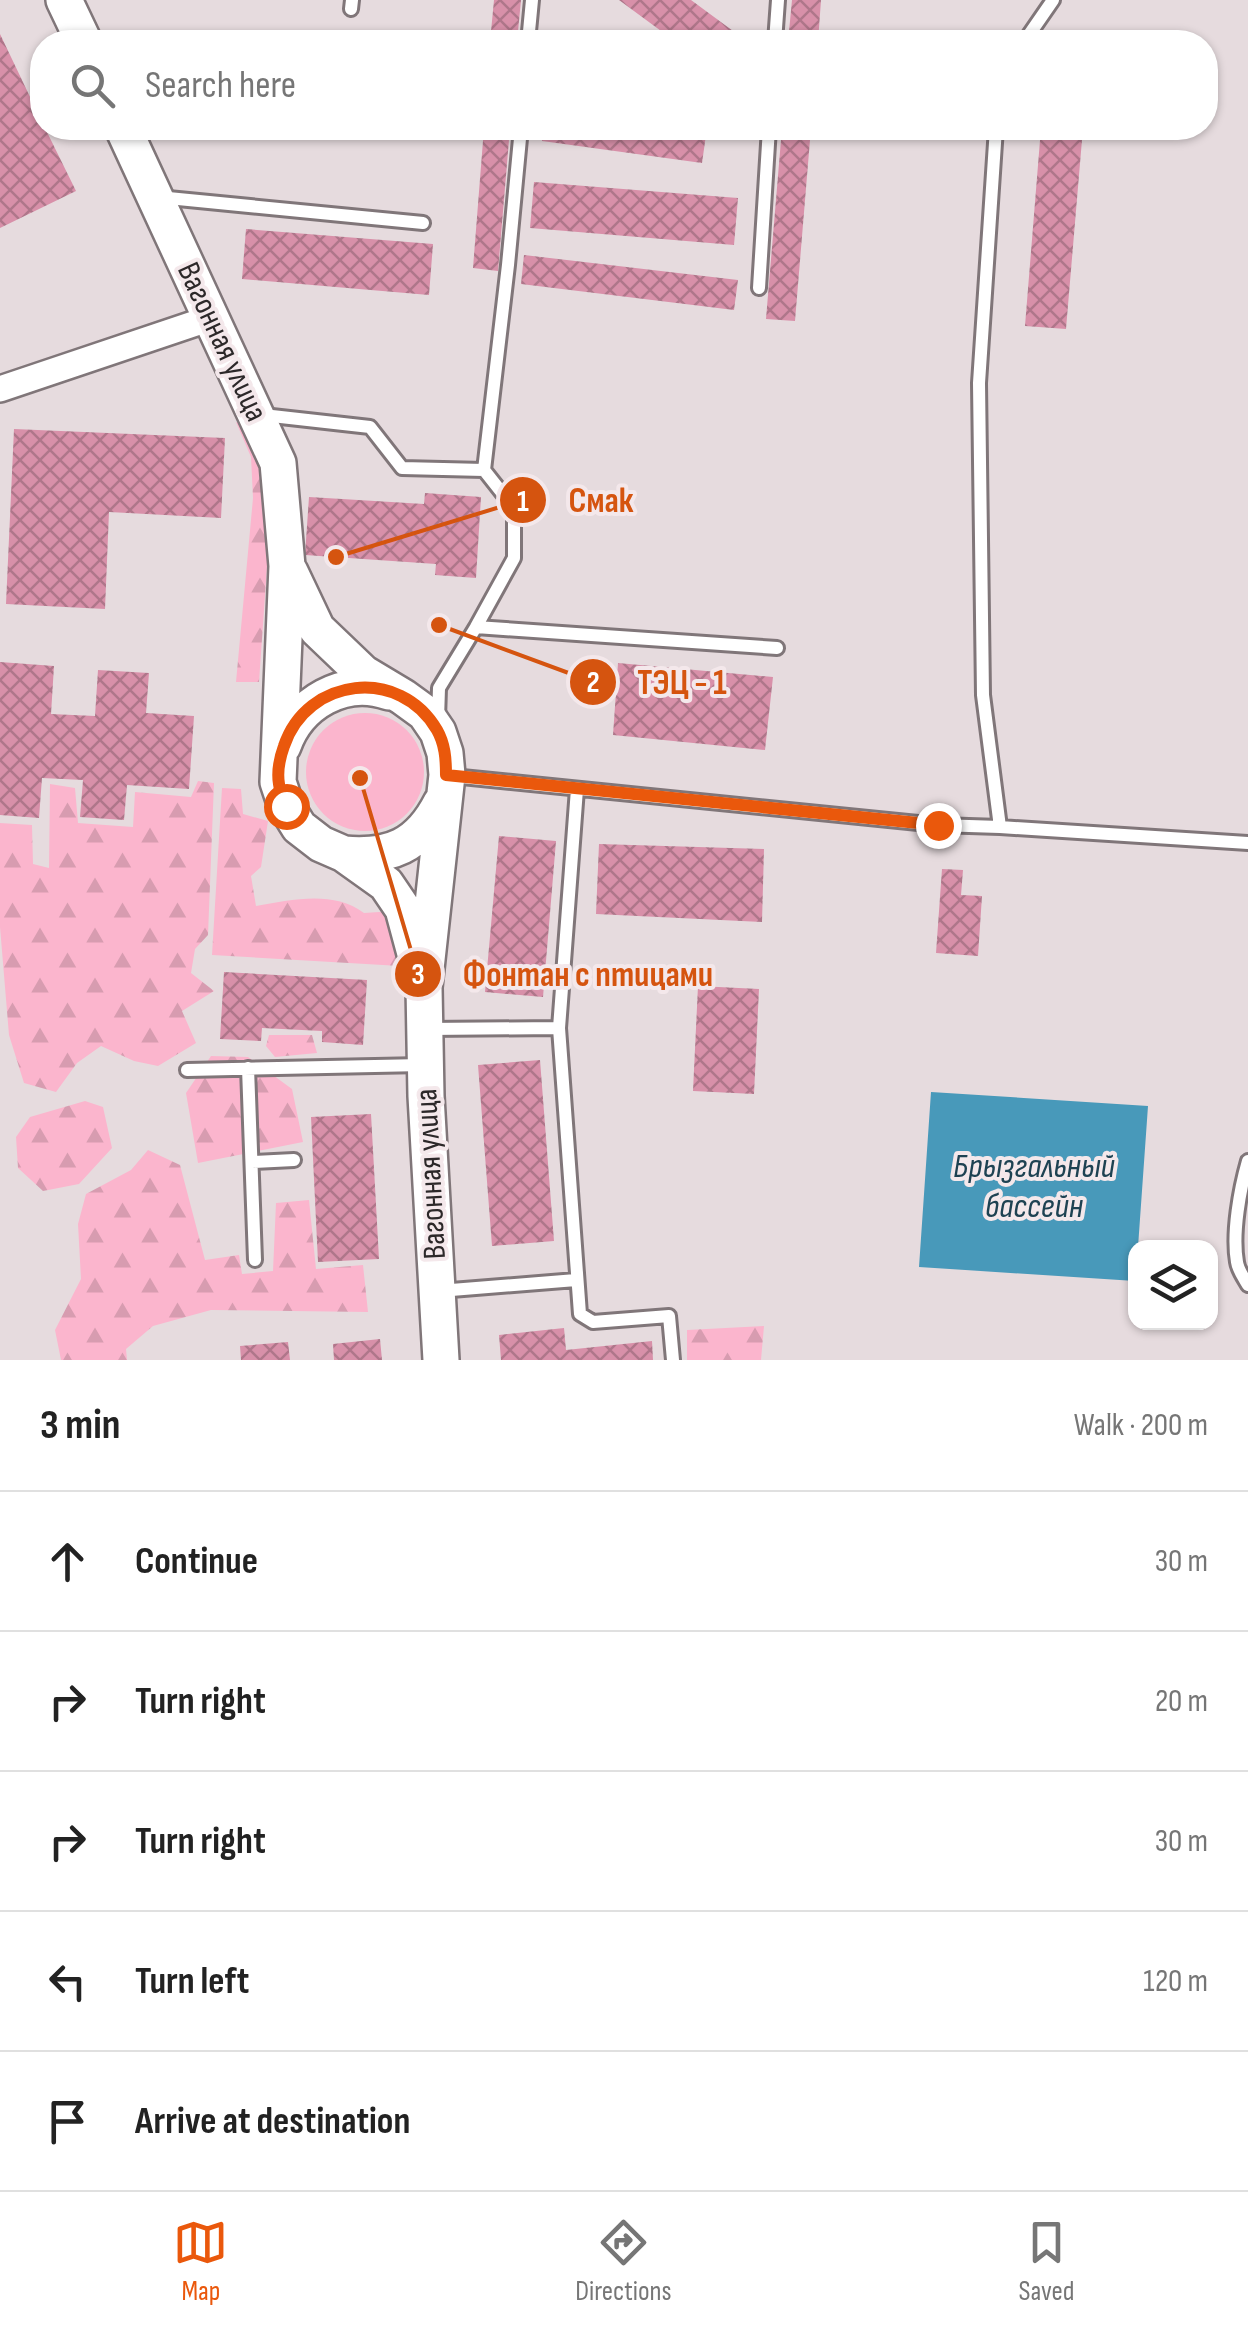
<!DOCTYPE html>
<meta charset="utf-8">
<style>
body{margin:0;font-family:"Sofia Sans Condensed",sans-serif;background:#f6f6f6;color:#222}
.controls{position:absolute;right:30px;bottom:30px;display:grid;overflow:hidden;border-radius:20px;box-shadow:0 2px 8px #0004}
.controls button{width:90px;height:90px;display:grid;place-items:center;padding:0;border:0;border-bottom:2px solid #e0e0e0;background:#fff;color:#222;font:50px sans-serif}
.stop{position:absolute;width:30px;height:30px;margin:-22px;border:8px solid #ea580c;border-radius:50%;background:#fff}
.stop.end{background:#ea580c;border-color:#fff;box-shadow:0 2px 10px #0008}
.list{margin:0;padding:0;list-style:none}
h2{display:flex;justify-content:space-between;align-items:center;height:130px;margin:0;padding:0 40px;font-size:42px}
h2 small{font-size:32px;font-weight:400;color:#767676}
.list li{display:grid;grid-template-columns:65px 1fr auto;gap:30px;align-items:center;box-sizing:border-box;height:140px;padding:0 40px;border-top:2px solid #e0e0e0}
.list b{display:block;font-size:38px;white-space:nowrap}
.list em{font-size:32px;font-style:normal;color:#767676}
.icon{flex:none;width:55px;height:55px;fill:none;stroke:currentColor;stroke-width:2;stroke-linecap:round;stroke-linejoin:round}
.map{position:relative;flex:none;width:1248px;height:1360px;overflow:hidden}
.search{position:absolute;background:#fff;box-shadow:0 2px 8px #0004;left:30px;right:30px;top:30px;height:110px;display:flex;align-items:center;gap:25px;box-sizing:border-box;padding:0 35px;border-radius:40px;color:#767676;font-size:38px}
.sheet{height:830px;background:#fff}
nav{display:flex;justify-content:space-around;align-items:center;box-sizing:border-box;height:140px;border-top:2px solid #e0e0e0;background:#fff;font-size:28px;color:#767676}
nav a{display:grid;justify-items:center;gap:5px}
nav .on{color:#ea580c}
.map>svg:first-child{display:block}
.green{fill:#fbb5cd}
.forest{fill:url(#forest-firs)}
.water{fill:#4899ba}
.building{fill:url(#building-cross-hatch)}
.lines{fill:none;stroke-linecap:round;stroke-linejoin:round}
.lane-casing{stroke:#807679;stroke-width:18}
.street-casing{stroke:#807679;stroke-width:30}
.secondary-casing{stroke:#807679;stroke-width:40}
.lane{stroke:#fff;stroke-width:12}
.street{stroke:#fff;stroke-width:25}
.secondary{stroke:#fff;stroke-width:35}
.route{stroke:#ea580c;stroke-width:12}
.labels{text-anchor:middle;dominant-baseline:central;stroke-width:8;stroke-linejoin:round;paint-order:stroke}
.street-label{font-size:32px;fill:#2c2829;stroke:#f4e8eb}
.water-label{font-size:35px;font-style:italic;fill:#1e4252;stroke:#f4e8eb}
.leader{fill:none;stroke:#d5540f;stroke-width:4}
.callout-dot{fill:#d5540f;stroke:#f4e8eb;stroke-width:4}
.mark-label{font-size:30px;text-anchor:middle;font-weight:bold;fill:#fff}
.callout-label{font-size:35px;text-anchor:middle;font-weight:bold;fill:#d5540f;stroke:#f4e8eb;stroke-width:8;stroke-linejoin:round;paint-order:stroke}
</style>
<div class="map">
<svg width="1248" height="1360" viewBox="0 0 1248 1360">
<defs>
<pattern id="forest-firs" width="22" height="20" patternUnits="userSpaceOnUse" patternTransform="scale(2.5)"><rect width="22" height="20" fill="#fbb5cd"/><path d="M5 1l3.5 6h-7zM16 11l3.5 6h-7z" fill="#d79cb0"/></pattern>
<pattern id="building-cross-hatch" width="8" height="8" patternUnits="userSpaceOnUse" patternTransform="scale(2.5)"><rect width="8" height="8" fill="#d890a9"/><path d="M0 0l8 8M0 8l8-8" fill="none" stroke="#af768a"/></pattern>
</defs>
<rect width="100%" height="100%" fill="#e6dbde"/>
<path class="green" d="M306 772a59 59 0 1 1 118 0a59 59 0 1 1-118 0Z"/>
<path class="forest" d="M236 422 250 429 265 463 271 509 259 682H236L253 498 251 457Z
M198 781 214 783 208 935 195 949 191 973 214 991 182 1011 196 1043 158 1066 134 1061 101 1046 77 1063 56 1092 24 1083 9 1035 0 927V823L32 825 33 864 49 868 50 784 75 788 78 823 133 827 135 792 191 797Z
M222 788 241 789 243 814 268 821 261 867 251 876 256 906C291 900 333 890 364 913L394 911 404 935 400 966 212 955Z
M269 1035H312L317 1053 275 1057 266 1046Z
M211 1056 248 1057 292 1089 303 1142 198 1163 186 1093Z
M85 1101 103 1107 112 1148 79 1184 43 1191 18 1168 16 1137 30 1117Z
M148 1150 180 1165 205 1260 239 1255 242 1274 273 1271 276 1203 309 1200 316 1269 363 1265 368 1312 211 1310 153 1326 126 1349 127 1360H61L55 1330 81 1279 78 1224 86 1194 131 1170Z
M764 1326 761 1360H687V1330Z"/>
<path class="water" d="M931 1092 1148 1106 1138 1247 1136 1248 1135 1281 919 1267Z"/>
<path class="building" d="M494 0H521L517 42H490Z
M619 0H691L748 42H676Z
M792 0H821L818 42H788Z
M0 34 42 122V128H45L76 191 0 228Z
M336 128H391L389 138 336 130Z
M484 128H510L498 271 473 268Z
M543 128H707L702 163 542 141Z
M782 128H811L795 321 766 319Z
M1041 128H1083L1066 329 1025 326Z
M534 182 738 198 734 245 530 228Z
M246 229 433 244 429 295 242 279Z
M524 255 738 280 734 310 521 284Z
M14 429 225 438 221 518 109 512 105 609 6 604Z
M425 493 481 497 476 578 435 575 436 564 305 555 309 497 424 504Z
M0 662 54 666 51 714 95 716 98 670 149 673 146 713 194 716 189 789 127 785 124 820 80 817 83 780 42 778 39 818 0 815Z
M618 663 773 677 765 750 613 735Z
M499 836 556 841 543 997 485 992Z
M599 844 764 849 762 922 596 914Z
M942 869 963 870 961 895 982 896 978 956 936 953Z
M224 972 367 980 363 1045 322 1042V1031L262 1028 261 1041 220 1039Z
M698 986 759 989 754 1094 693 1091Z
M540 1060 554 1241 492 1246 478 1065Z
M371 1114 379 1259 318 1262 311 1117Z
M564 1328 566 1350 652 1341 653 1360H501L499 1335Z
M380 1339 382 1360H334L333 1344Z
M288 1342 290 1360H241L240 1346Z"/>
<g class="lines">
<g class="lane-casing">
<path id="lane" d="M351 9 352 0
M528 42 532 0
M775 42 778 0
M1024 42 1053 0
M158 197 423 223
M759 288 769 128
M263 415 370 427 402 468 484 470 514 508V558L476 627
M484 470 508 265 521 128
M438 719 439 688 476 627 777 648
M452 776 938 825 1000 827 983 695 979 383 996 128
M577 789 559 1028 580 1314 593 1322 669 1316 673 1360
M1000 827 1248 843
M426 1029 559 1028
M248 1068 255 1260
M187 1070 423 1065
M1248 1161C1240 1189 1232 1233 1237 1262 1238 1270 1244 1278 1248 1285
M252 1162 294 1160
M439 1291 576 1280"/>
</g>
<g class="street-casing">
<path id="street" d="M0 389 211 318"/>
</g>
<g class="secondary-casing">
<path id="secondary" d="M64 0 84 42
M123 128 278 463 287 566 278 782 286 806 299 827 321 844 344 854 386 884 403 909 424 987
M290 572 317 629 363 673 403 697 425 713 438 732 445 753 447 775 424 987 426 1096 441 1360
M283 746C298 703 344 676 389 692
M344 854C390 858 419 846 441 803"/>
</g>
<use href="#lane" class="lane"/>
<use href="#street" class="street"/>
<use href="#secondary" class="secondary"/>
</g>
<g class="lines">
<path class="route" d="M286 806C284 799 280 792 279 784 277 772 280 757 284 746 307 677 400 666 437 730 445 744 446 759 446 775L938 825"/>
</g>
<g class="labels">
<g class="street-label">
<text transform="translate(222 342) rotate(65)">Вагонная улица</text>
<text transform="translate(431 1174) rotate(-93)">Вагонная улица</text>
</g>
<g class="water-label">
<text x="1034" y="1166">Брызгальный<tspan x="1034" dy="40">бассейн</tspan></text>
</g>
</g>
<path class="leader" d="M336 557L523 500M439 625L593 682M360 778L418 974"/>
<g class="callout-dot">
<circle cx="336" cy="557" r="10"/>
<circle cx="439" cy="625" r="10"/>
<circle cx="360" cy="778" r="10"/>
<circle cx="523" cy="500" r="25"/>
<circle cx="593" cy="682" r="25"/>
<circle cx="418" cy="974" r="25"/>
</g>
<g class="mark-label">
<text x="523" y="511">1</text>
<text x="593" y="692">2</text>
<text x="418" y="984">3</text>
</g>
<g class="callout-label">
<text x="601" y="512">Смак</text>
<text x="682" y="694">ТЭЦ - 1</text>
<text x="588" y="986">Фонтан с птицами</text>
</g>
</svg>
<div class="controls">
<button><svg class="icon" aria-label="layers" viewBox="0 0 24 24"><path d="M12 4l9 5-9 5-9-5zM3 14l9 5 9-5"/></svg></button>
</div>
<div class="stop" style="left:286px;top:806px"></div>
<div class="stop end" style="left:938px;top:825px"></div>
<div class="search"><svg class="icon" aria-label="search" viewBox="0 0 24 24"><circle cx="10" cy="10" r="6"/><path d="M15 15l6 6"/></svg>Search here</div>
</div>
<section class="sheet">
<h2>3 min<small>Walk · 200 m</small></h2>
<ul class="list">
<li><svg class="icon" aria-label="ahead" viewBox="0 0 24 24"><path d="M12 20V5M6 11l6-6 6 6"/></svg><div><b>Continue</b></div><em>30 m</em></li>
<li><svg class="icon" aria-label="right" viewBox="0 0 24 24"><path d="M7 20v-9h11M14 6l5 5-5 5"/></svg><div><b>Turn right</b></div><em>20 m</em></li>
<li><svg class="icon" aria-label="right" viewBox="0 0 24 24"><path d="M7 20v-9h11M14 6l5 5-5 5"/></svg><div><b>Turn right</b></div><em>30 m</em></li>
<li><svg class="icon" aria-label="left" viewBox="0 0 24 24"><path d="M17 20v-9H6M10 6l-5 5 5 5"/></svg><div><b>Turn left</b></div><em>120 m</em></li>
<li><svg class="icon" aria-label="arrive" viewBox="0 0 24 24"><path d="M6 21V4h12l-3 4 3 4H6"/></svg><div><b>Arrive at destination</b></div></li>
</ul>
</section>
<nav>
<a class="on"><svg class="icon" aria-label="map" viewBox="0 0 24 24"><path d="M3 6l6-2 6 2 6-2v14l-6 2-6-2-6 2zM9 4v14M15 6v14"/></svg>Map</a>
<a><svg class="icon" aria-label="directions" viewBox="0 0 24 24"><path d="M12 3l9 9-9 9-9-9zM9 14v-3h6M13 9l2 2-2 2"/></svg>Directions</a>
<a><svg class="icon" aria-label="saved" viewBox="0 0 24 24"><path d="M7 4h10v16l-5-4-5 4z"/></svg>Saved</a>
</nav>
